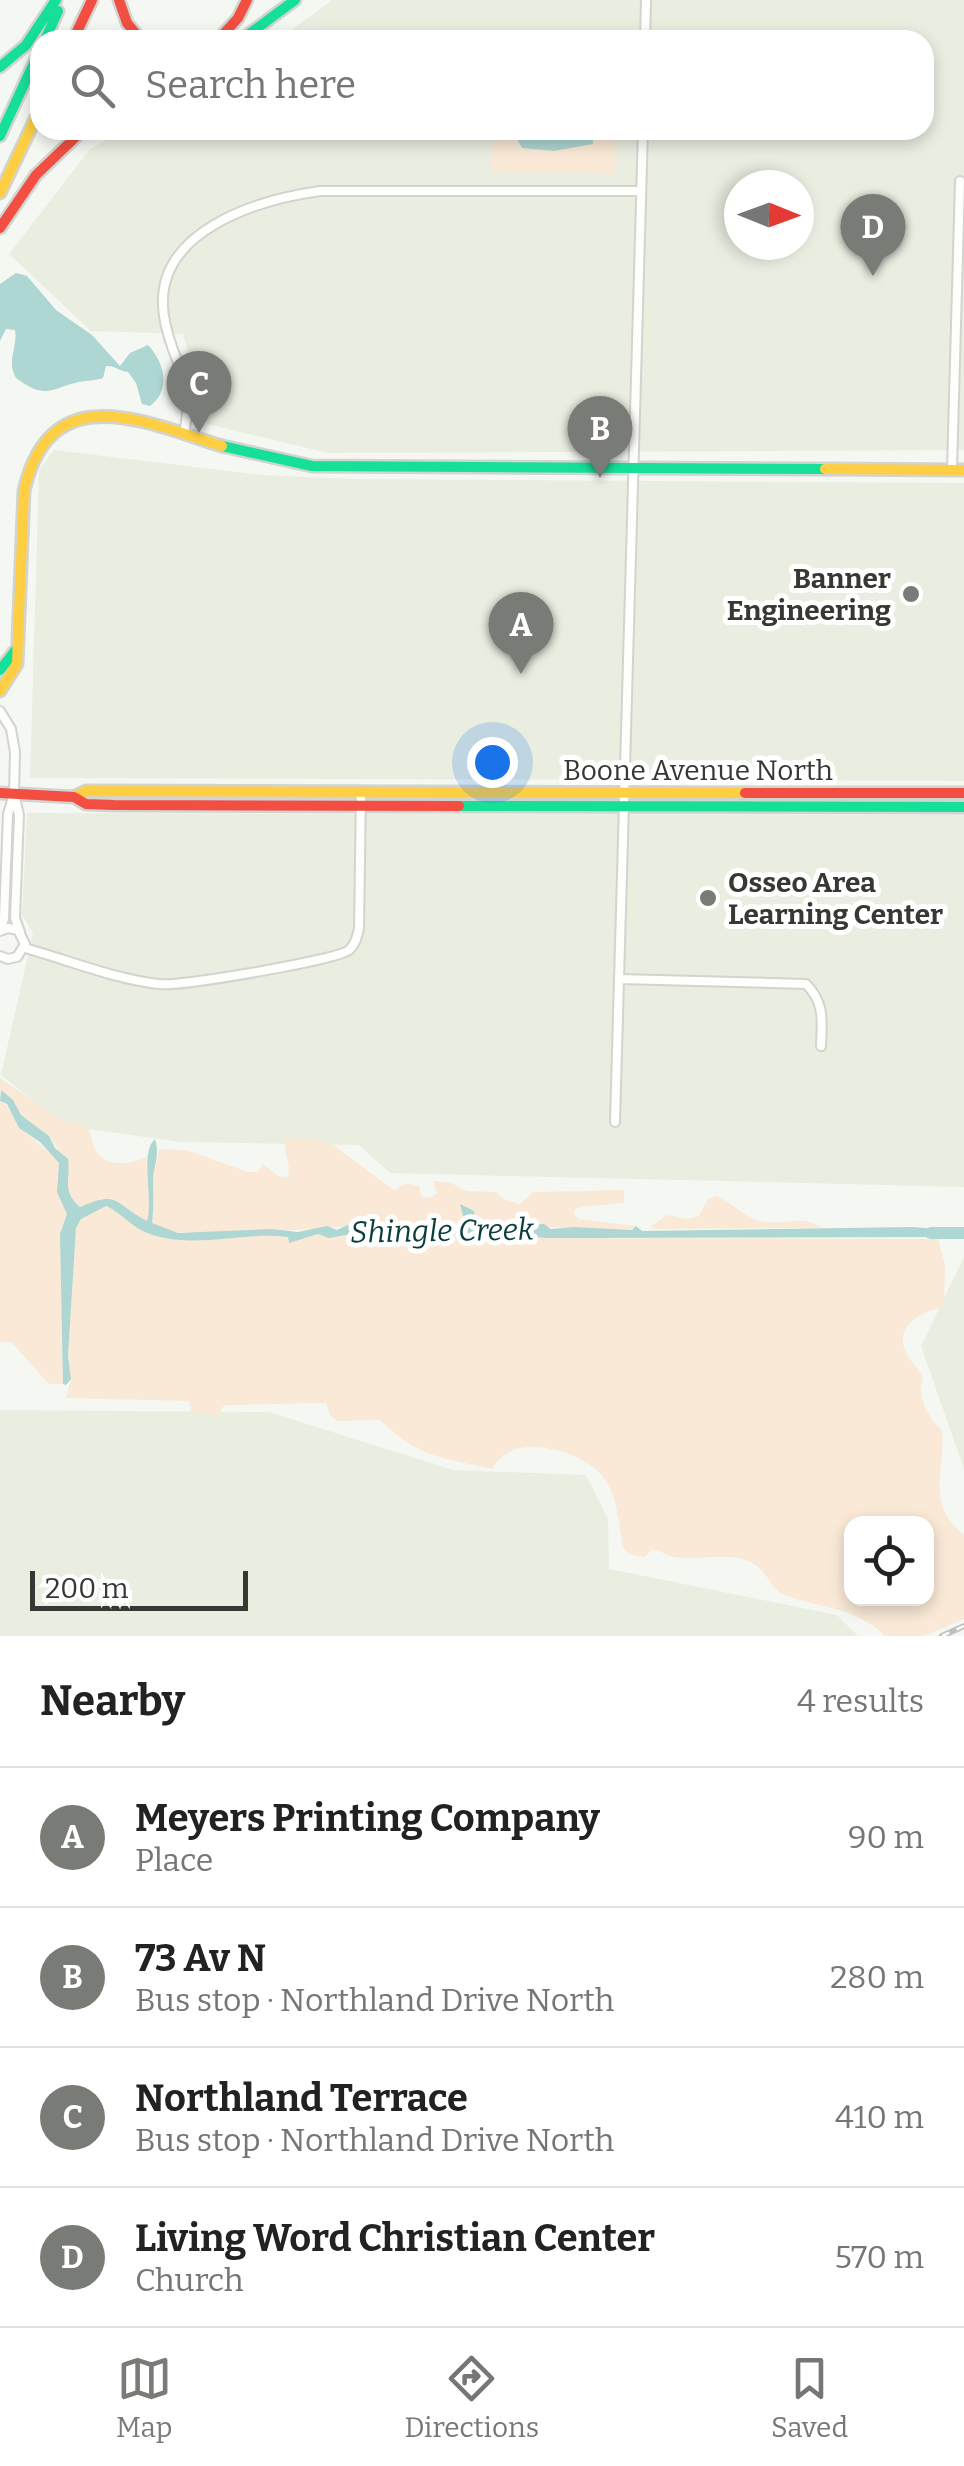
<!DOCTYPE html>
<meta charset="utf-8">
<style>
body{margin:0;font-family:Bitter,serif;background:#f6f6f6;color:#222}
.controls{position:absolute;right:30px;bottom:30px;display:grid;overflow:hidden;border-radius:20px;box-shadow:0 5px 15px #0003}
.controls button{width:90px;height:90px;display:grid;place-items:center;padding:0;border:0;border-bottom:2px solid #e0e0e0;background:#fff;color:#222;font:50px sans-serif}
.compass{position:absolute;left:724px;top:170px;width:90px;height:90px;border-radius:50%;background:#fff;box-shadow:0 5px 15px #0003;rotate:91deg}
.scale{position:absolute;left:30px;bottom:25px;width:218px;box-sizing:border-box;padding-left:10px;border:5px solid #353833;border-top:0;font-size:28px;line-height:35px;white-space:nowrap;color:#353833;-webkit-text-stroke:8px #fff;paint-order:stroke}
.you{position:absolute;left:492px;top:762px;width:35px;height:35px;margin:-25px;border:8px solid #fff;border-radius:50%;background:#1a73e8;box-shadow:0 0 0 15px #1a73e833}
.badge{display:grid;place-items:center;width:65px;height:65px;border-radius:50%;background:#787b76;color:#fff;font-size:32px;font-weight:700}
.pin{position:absolute;translate:-50% -82px;filter:drop-shadow(0 2px 5px #0008)}
.pin::after{content:'';position:absolute;top:52px;width:35px;height:30px;background:inherit;clip-path:polygon(0 0,100% 0,50% 100%)}
.list{margin:0;padding:0;list-style:none}
h2{display:flex;justify-content:space-between;align-items:center;height:130px;margin:0;padding:0 40px;font-size:42px}
h2 small{font-size:32px;font-weight:400;color:#767676}
.list li{display:grid;grid-template-columns:65px 1fr auto;gap:30px;align-items:center;box-sizing:border-box;height:140px;padding:0 40px;border-top:2px solid #e0e0e0}
.list b{display:block;font-size:38px;white-space:nowrap}
.list p{margin:0;font-size:32px;white-space:nowrap;color:#767676}
.list em{font-size:32px;font-style:normal;color:#767676}
.icon{flex:none;width:55px;height:55px;fill:none;stroke:currentColor;stroke-width:2;stroke-linecap:round;stroke-linejoin:round}
.map{position:relative;flex:none;width:964px;height:1636px;overflow:hidden}
.search{position:absolute;background:#fff;box-shadow:0 5px 15px #0003;left:30px;right:30px;top:30px;height:110px;display:flex;align-items:center;gap:25px;box-sizing:border-box;padding:0 35px;border-radius:30px;color:#767676;font-size:38px}
.sheet{height:690px;background:#fff}
nav{display:flex;justify-content:space-around;align-items:center;box-sizing:border-box;height:140px;border-top:2px solid #e0e0e0;background:#fff;font-size:28px;color:#767676}
nav a{display:grid;justify-items:center;gap:5px}
nav .on{color:#787b76}
.map>svg:first-child{display:block}
.built{fill:#e9eee1;fill-rule:evenodd}
.green{fill:#f9e9d6;fill-rule:evenodd}
.water{fill:#aed6d2}
.lines{fill:none;stroke-linecap:round;stroke-linejoin:round}
.river{stroke:#aed6d2;stroke-width:12}
.street-casing{stroke:#d1d4cf;stroke-width:12}
.fast-casing{stroke:#d1d4cf;stroke-width:15}
.slow-casing{stroke:#d1d4cf;stroke-width:15}
.jam-casing{stroke:#d1d4cf;stroke-width:15}
.street{stroke:#fefefd;stroke-width:8}
.fast{stroke:#16e098;stroke-width:10}
.slow{stroke:#ffcf43;stroke-width:10}
.jam{stroke:#f24e42;stroke-width:10}
.rail-casing{stroke:#c0c1bf;stroke-width:6}
.rail{stroke:#fff;stroke-width:2.5;stroke-dasharray:8;stroke-linecap:butt}
.poi-dot{fill:#787b76;stroke:#fff;stroke-width:4}
.labels{text-anchor:middle;dominant-baseline:central;stroke-width:10;stroke-linejoin:round;paint-order:stroke}
.poi-label{font-size:28px;font-weight:bold;fill:#353833;stroke:#fff;text-anchor:end}
.street-label{font-size:28px;fill:#353833;stroke:#fff}
.water-label{font-size:30px;font-style:italic;fill:#093e3d;stroke:#fff}
</style>
<div class="map">
<svg width="964" height="1636" viewBox="0 0 964 1636">
<rect width="100%" height="100%" fill="#f5f8f2"/>
<path class="built" d="M332 0H964V450L328 453 207 424 183 334 91 331 9 254 90 149 124 130H924V40H278ZM739 185H799V245H739Z
M54 450 263 475 355 479 964 483V781L30 778 39 470Z
M27 813 964 815V1187L390 1173 359 1145 181 1142 65 1126 1 1075 33 933 22 915Z
M964 1257V1469L921 1346Z
M0 1410 269 1412 453 1470 586 1475 608 1519 609 1569 837 1615 858 1636H0Z"/>
<path class="green" d="M494 130H617L616 173 491 172Z
M0 1078 62 1120 87 1126C92 1135 91 1141 95 1149 104 1168 131 1165 146 1157L150 1209 147 1222C115 1202 118 1190 80 1207 65 1196 65 1183 69 1166L49 1136 21 1115 13 1100 0 1090Z
M0 1101C14 1109 15 1125 27 1134 39 1145 48 1150 60 1163 54 1185 61 1195 67 1214L60 1234 63 1384H49L11 1342H0Z
M286 1138 313 1139 333 1145 394 1190 407 1183 419 1186 421 1196 430 1198 437 1193 433 1181 449 1182 467 1191 496 1192 505 1200 520 1204 533 1192 624 1190V1203L579 1207 573 1212 578 1219 636 1226 632 1230 493 1225 476 1228 474 1221 466 1228 455 1229 365 1230 347 1225C337 1230 191 1235 174 1232 166 1231 159 1227 151 1224 155 1207 150 1189 154 1173 156 1164 158 1159 159 1149L186 1150 248 1172H258L263 1164 278 1176 288 1177C292 1163 282 1152 286 1138Z
M716 1196C735 1204 744 1219 766 1222 788 1225 802 1214 822 1228L654 1229 651 1226 667 1215 687 1219 699 1216 708 1199Z
M106 1206 176 1240 270 1235 288 1237 290 1242 318 1234 341 1237 352 1234 358 1239 482 1233 547 1238 938 1239 945 1265 944 1307C923 1311 895 1325 905 1350 909 1361 919 1368 923 1378 917 1396 927 1417 942 1430 946 1472 924 1502 964 1535V1619L924 1636H885C855 1606 821 1609 785 1595 771 1590 769 1575 758 1567 735 1548 700 1562 674 1557 665 1555 661 1550 652 1550L644 1557 629 1554 623 1547C619 1528 618 1502 608 1484 591 1451 510 1428 493 1469 444 1458 418 1458 380 1420L337 1421 330 1415 326 1403 227 1405 221 1408 220 1415 192 1413 189 1401 66 1398 71 1379 68 1356 76 1228 81 1219ZM852 1524H926V1598H852Z"/>
<path class="water" d="M521 130H593V144L554 151 522 148 516 137Z
M16 273 27 276 56 310 92 335 120 366 130 353 148 345C165 363 171 390 150 406L142 404 136 383 128 372C119 371 114 365 106 366L103 378C95 381 87 380 79 382 49 389 46 400 16 378 6 361 18 347 15 330L6 329 0 341V284Z
M1 1090 13 1100 21 1115 49 1136 55 1148 68 1159C71 1179 61 1191 80 1207 120 1190 113 1203 147 1221 154 1198 139 1153 155 1139 160 1155 154 1165 153 1180 153 1195 154 1208 152 1223L178 1233 271 1229 298 1232 327 1226 337 1230 347 1225 365 1230 455 1229 466 1227 460 1204 474 1211 476 1227 544 1224 551 1229 573 1227 632 1230 636 1226 642 1231 912 1227 939 1229 948 1237 547 1238 482 1233 358 1239 352 1234 329 1238 318 1234 289 1243 288 1237C242 1231 189 1251 145 1232 131 1226 120 1212 106 1206L81 1219 76 1228 68 1356 71 1379 66 1385 63 1384 60 1234 67 1214 57 1192 59 1163 40 1142 19 1128 7 1104 0 1101Z"/>
<g class="lines">
<path class="river" d="M931 1233H964"/>
<g class="street-casing">
<path id="street" d="M645 40 646 0
M184 434C196 375 172 367 164 316 151 232 256 200 320 191H641
M952 470 960 181
M0 711 11 729 15 752 14 794 8 814 4 919 0 930
M15 798 19 815 15 918 20 932
M0 931 8 928 18 930 25 944 17 957 8 959 0 956
M25 948C68 960 114 979 159 984 179 987 337 960 349 950 356 944 357 936 359 929L361 792
M620 979 806 984C825 1003 822 1021 821 1046
M615 1122 643 130"/>
</g>
<g class="fast-casing">
<path id="fast" d="M45 40 58 11
M241 40 295 0
M0 67 26 45 56 0
M0 136 40 50
M222 446 312 466 825 469
M0 670 15 651
M459 806 964 807"/>
</g>
<g class="slow-casing">
<path id="slow" d="M0 193 40 109
M825 469 964 470
M0 691 17 664 24 491C50 376 145 422 222 446
M74 797 86 791 745 793"/>
</g>
<g class="jam-casing">
<path id="jam" d="M119 0 127 23 141 40
M73 40 92 0
M218 40 238 18 247 0
M0 228 36 175 83 130
M0 793 74 797 86 804 114 805 459 806
M745 793H964"/>
</g>
<use href="#street" class="street"/>
<use href="#fast" class="fast"/>
<use href="#slow" class="slow"/>
<use href="#jam" class="jam"/>
<g class="rail-casing">
<path id="rail" d="M942 1636 964 1626"/>
</g>
<use href="#rail" class="rail"/>
</g>
<g class="poi-dot">
<circle cx="911" cy="594" r="10"/>
<circle cx="708" cy="898" r="10"/>
</g>
<g class="labels">
<g class="poi-label">
<text x="891" y="578">Banner<tspan x="891" dy="32">Engineering</tspan></text>
<text x="728" y="882" text-anchor="start">Osseo Area<tspan x="728" dy="32">Learning Center</tspan></text>
</g>
<g class="street-label">
<text x="698" y="770">Boone Avenue North</text>
</g>
<g class="water-label">
<text transform="translate(442 1231) rotate(-1)">Shingle Creek</text>
</g>
</g>
</svg>
<div class="controls">
<button><svg class="icon" aria-label="locate" viewBox="0 0 24 24"><circle cx="12" cy="12" r="6"/><path d="M12 2v4M12 18v4M2 12h4M18 12h4"/></svg></button>
</div>
<svg class="compass" viewBox="-18 -18 36 36"><path d="M0-13l5 13h-10z" fill="#e53935"/><path d="M0 13l5-13h-10z" fill="#767676"/></svg>
<div class="scale">200 m</div>
<div class="you"></div>
<div class="pin badge" style="left:521px;top:674px">A</div>
<div class="pin badge" style="left:600px;top:478px">B</div>
<div class="pin badge" style="left:199px;top:433px">C</div>
<div class="pin badge" style="left:873px;top:276px">D</div>
<div class="search"><svg class="icon" aria-label="search" viewBox="0 0 24 24"><circle cx="10" cy="10" r="6"/><path d="M15 15l6 6"/></svg>Search here</div>
</div>
<section class="sheet">
<h2>Nearby<small>4 results</small></h2>
<ul class="list">
<li><span class="badge">A</span><div><b>Meyers Printing Company</b><p>Place</p></div><em>90 m</em></li>
<li><span class="badge">B</span><div><b>73 Av N</b><p>Bus stop · Northland Drive North</p></div><em>280 m</em></li>
<li><span class="badge">C</span><div><b>Northland Terrace</b><p>Bus stop · Northland Drive North</p></div><em>410 m</em></li>
<li><span class="badge">D</span><div><b>Living Word Christian Center</b><p>Church</p></div><em>570 m</em></li>
</ul>
</section>
<nav>
<a class="on"><svg class="icon" aria-label="map" viewBox="0 0 24 24"><path d="M3 6l6-2 6 2 6-2v14l-6 2-6-2-6 2zM9 4v14M15 6v14"/></svg>Map</a>
<a><svg class="icon" aria-label="directions" viewBox="0 0 24 24"><path d="M12 3l9 9-9 9-9-9zM9 14v-3h6M13 9l2 2-2 2"/></svg>Directions</a>
<a><svg class="icon" aria-label="saved" viewBox="0 0 24 24"><path d="M7 4h10v16l-5-4-5 4z"/></svg>Saved</a>
</nav>
